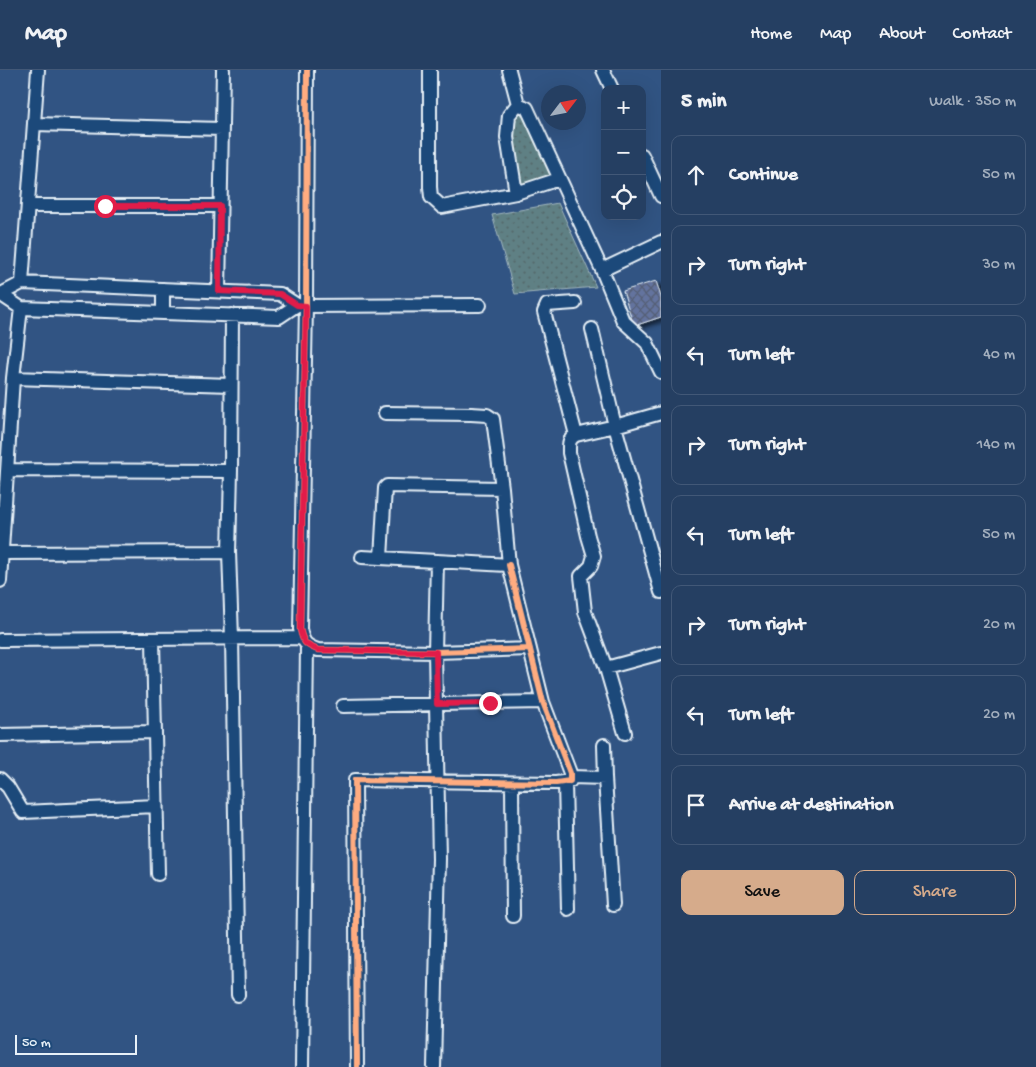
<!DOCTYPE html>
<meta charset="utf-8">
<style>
body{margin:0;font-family:"Gochi Hand",sans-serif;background:#2d4668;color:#f1f3f6}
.controls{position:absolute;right:15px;top:15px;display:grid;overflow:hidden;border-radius:10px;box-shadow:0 5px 20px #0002}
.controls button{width:45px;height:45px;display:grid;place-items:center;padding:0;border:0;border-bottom:1px solid #425877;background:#253f62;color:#f1f3f6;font:25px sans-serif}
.compass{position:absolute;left:541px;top:15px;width:45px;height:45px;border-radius:50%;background:#253f62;box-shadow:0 5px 20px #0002;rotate:58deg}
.scale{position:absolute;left:15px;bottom:12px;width:122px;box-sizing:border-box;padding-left:5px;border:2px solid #e8f1f8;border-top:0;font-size:14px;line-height:18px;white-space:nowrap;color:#e8f1f8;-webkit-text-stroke:4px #1f4a7a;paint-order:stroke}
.stop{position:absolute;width:15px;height:15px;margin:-11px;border:4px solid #e11d48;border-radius:50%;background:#fff}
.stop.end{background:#e11d48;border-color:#fff;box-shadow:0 1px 5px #0008}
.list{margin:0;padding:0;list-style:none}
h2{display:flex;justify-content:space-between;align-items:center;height:65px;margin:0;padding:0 20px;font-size:21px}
h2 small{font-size:16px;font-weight:400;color:#a3afbe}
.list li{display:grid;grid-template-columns:32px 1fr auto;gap:15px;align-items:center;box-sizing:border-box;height:80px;margin:0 10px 10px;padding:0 10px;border:1px solid #425877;border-radius:10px}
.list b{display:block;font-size:19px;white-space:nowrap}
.list em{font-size:16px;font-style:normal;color:#a3afbe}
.actions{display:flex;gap:10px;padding:15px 20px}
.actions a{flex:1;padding:11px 0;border:1px solid #d6ab8b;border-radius:10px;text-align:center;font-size:18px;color:#d6ab8b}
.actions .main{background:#d6ab8b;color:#111}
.icon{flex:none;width:28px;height:28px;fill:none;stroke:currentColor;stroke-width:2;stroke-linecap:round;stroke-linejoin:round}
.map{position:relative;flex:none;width:661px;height:997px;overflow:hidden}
header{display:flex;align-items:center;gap:30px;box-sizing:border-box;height:70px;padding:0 25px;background:#253f62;border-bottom:1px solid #425877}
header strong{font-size:24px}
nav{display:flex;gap:28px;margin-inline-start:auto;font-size:18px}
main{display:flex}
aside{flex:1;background:#253f62}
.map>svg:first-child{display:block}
.grass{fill:url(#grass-dots);stroke:#a4b8be}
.building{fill:url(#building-cross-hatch);stroke:#e8f1f8;filter:url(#shadow)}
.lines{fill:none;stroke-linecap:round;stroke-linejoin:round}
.street-casing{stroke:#e8f1f8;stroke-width:16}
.street{stroke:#1f4a7a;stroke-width:12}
.cycleway-casing{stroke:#1f4a7a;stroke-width:9}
.cycleway{stroke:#ffac80;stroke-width:6}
.route{stroke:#e11d48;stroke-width:6}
</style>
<header>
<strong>Map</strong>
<nav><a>Home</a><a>Map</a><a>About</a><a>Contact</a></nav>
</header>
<main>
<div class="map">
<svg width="661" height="997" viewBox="0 0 661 997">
<defs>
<pattern id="grass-dots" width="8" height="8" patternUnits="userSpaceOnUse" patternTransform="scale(1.25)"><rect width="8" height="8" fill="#5f8084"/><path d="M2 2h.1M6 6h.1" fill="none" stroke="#54676a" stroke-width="1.8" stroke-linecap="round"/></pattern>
<pattern id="building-cross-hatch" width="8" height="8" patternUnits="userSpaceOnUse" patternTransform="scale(1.25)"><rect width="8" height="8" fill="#63739e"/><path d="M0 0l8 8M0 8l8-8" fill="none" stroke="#545e74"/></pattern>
<filter id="shadow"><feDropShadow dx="5.5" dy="3" stdDeviation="2.5" flood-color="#0009"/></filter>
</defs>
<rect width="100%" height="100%" fill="#315483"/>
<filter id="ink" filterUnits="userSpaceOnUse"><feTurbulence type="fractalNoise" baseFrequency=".02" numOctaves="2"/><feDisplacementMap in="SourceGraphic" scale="10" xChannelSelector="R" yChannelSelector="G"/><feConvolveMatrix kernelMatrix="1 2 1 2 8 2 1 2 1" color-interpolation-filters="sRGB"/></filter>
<g filter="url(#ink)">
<path class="grass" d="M520 40 526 44 554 106 519 117C516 94 503 60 520 40Z
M558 133 596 217 515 224 492 145Z"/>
<path class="building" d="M656 211 661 227V247L634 256 623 221Z"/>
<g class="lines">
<g class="street-casing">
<path id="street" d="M307 0 306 236 300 559C303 573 305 575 318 580L435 582 530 579
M430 0V117L431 127 442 137 516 123 559 109
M509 0 518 34
M603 0 612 19
M518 34 527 38 602 200 623 251 647 273 661 302
M34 54 222 59
M642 85 661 126
M516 123 507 67 509 45 518 34
M28 136H220
M602 200 661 172
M22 213 38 0
M163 219V243
M219 221 223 0
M0 224 21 238 279 247 297 235
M1 224 22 213 280 224 297 235 306 236 480 235
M575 233 547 235 544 242 576 365
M232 245 231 401 229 482 232 568 238 925
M592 259 615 356 661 522
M13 308 231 315
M661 343 615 356 576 365C568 369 569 374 569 383L588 466 594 486 591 496 581 506 585 542 606 598 661 583
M7 400 231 401
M2 483 229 482
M362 487 509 495 502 418 493 349 487 345 471 344 385 343
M381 488 385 418 387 416 502 418
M0 511 13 308 21 238
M0 570 302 568
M153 570 158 804
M606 598 625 663
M343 636 543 632
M0 665 154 662
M604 675 605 708 613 835
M571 707 605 708
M0 709 8 717 23 742 156 736
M512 713 513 846
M565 713 568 839
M302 997 307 576
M357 997 355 710 556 713 570 711V703L543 632 509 495
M434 997 439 789 435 582 437 491"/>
</g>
<use href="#street" class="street"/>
<g class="cycleway-casing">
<path id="cycleway" d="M307 0 306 236 300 559C303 573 305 575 318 580L435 582 530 579
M357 997 355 710 556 713 570 711V703L543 632 509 495"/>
</g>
<use href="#cycleway" class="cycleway"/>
</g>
</g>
<g class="lines" filter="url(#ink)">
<path class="route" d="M105 136H220L219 221 280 224 297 235 306 236 300 559C303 573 305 575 318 580L436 582 437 634 490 633"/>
</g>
</svg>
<div class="controls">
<button>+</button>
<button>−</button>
<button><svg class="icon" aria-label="locate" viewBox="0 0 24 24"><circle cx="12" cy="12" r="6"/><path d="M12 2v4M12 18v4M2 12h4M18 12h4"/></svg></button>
</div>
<svg class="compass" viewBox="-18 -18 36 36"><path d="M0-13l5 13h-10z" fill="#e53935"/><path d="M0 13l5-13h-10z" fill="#a3afbe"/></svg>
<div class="scale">50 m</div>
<div class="stop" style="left:105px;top:136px"></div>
<div class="stop end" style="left:490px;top:633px"></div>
</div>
<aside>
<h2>5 min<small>Walk · 350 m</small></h2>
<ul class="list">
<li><svg class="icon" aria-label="ahead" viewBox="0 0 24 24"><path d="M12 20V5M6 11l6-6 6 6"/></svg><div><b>Continue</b></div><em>50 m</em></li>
<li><svg class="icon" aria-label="right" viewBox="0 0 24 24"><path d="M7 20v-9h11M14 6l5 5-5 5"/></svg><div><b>Turn right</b></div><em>30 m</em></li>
<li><svg class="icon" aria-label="left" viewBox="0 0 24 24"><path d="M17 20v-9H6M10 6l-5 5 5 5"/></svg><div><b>Turn left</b></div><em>40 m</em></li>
<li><svg class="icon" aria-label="right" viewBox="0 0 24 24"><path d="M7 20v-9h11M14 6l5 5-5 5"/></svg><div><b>Turn right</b></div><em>140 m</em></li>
<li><svg class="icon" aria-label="left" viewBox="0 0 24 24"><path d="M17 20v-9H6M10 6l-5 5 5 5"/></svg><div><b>Turn left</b></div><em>50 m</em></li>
<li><svg class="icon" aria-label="right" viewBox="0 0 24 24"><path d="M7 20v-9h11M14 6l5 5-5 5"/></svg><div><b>Turn right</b></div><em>20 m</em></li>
<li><svg class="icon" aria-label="left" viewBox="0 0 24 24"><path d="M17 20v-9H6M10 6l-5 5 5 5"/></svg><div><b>Turn left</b></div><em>20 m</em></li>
<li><svg class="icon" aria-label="arrive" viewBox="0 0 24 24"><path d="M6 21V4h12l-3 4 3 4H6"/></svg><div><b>Arrive at destination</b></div></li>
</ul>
<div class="actions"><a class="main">Save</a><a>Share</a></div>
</aside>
</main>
